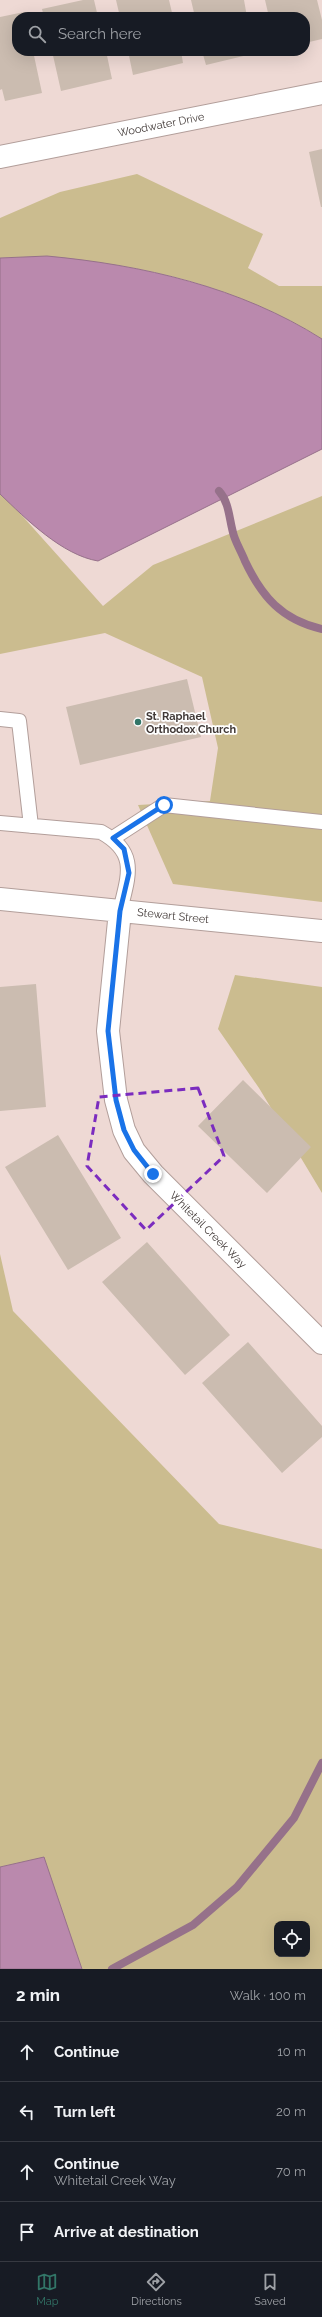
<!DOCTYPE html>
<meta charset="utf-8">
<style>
body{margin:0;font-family:Raleway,sans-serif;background:#20242c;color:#f1f3f6}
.controls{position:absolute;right:12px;bottom:12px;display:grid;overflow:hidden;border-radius:8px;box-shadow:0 4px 16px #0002}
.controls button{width:36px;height:36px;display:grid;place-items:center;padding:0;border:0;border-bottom:1px solid #363941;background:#171b24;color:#f1f3f6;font:20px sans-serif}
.stop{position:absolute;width:12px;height:12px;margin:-9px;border:3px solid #1a73e8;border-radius:50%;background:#fff}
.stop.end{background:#1a73e8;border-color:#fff;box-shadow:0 1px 4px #0008}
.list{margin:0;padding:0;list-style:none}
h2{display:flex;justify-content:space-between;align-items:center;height:52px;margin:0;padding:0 16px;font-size:17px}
h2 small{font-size:13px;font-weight:400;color:#9ea1a6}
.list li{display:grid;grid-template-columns:26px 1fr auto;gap:12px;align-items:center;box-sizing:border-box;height:60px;padding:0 16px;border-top:1px solid #363941}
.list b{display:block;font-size:15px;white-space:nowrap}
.list p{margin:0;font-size:13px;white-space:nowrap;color:#9ea1a6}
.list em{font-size:13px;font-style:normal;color:#9ea1a6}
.icon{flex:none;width:22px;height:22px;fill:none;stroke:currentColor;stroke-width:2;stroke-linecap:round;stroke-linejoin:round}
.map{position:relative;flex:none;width:322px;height:1969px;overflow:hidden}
.search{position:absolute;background:#171b24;box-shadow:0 4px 16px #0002;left:12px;right:12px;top:12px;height:44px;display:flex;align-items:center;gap:10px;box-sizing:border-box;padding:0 14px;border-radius:16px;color:#9ea1a6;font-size:15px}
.sheet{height:292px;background:#171b24}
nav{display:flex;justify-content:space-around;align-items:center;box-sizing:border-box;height:56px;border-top:1px solid #363941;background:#171b24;font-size:11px;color:#9ea1a6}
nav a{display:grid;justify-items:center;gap:2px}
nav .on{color:#327567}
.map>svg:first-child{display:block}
.green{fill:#cbbc8f;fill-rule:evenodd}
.water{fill:#ba89ad;stroke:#96718a}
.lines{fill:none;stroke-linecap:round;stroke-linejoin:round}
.stream{stroke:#96718a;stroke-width:8}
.building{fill:#cbbcb0}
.lane-casing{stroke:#b29e9a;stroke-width:16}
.street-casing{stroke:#b29e9a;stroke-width:24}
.lane{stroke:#fff;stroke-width:14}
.street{stroke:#fff;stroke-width:22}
.route{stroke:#1a73e8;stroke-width:5}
.marked{fill:none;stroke:#7b2cbf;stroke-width:3;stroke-dasharray:8 5;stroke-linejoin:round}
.poi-dot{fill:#327567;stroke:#fff;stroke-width:1.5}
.labels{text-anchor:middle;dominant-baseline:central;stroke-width:3.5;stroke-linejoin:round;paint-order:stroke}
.street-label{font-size:11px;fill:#413937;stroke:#fff}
.poi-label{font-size:11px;font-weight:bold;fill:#413937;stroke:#fff;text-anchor:start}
</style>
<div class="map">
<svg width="322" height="1969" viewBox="0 0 322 1969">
<rect width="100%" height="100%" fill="#eed9d4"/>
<path class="green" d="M137 174 263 234 248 268 279 286H322V339C227 280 111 255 0 258V218L60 192Z
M0 491 103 606 153 565 322 496V902L173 884 138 805 210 801 218 748 202 677 105 633 0 654Z
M235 975 322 987V1193L259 1088 218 1029Z
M0 1254 13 1311 219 1524 322 1549V1969H78L44 1858 0 1867ZM277 1924H307V1954H277Z"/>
<path class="water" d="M47 256C143 265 240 287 322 339V449L98 561C62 555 26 519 0 494V258Z
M44 1857 82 1969H0V1867Z"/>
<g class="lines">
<path class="stream" d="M219 491C230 503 229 521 234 536 237 545 242 553 245 561 262 597 282 620 322 629
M112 1969 193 1925 237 1887 294 1818 322 1763"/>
</g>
<path class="building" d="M83 0H94L98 17H44L42 9Z
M116 0H169L173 17H120Z
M191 0H244L247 17H195Z
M265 0H317L322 20V39L305 43V17H269Z
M24 12 26 17H17V51H33L42 93 5 101 2 89 0 90V17Z
M52 51H106L112 79 61 91Z
M128 51H181L183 63 133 75Z
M202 51H255L256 53 206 65Z
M322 149V207H321L309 152Z
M187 679 201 737 80 765 66 707Z
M36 984 46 1107 0 1111V987Z
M243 1080 311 1147 267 1193 198 1126Z
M58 1135 121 1238 68 1270 5 1167Z
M147 1242 230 1335 185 1375 102 1282Z
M248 1342 322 1426V1437L282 1473 202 1383Z"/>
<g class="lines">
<g class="lane-casing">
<path id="lane" d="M0 719 19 721 31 826
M0 823 101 832C139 853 128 876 120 911
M113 838 164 805 322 822"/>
</g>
<g class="street-casing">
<path id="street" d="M0 157 322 93
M0 899 322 931
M120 911 108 1031 116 1100 124 1130 134 1151 153 1174 322 1343"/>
</g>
<use href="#lane" class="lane"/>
<use href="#street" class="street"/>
</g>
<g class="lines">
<path class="route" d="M153 1174 134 1150 124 1130 116 1100 108 1031 120 911 129 873 124 849 113 838 164 805"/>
</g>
<path class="marked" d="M198 1088 224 1156 146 1230 87 1166 99 1097Z"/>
<circle class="poi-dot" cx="138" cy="722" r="4"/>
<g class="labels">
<g class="street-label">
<text transform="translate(161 125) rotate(-11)">Woodwater Drive</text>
<text transform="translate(173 916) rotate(6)">Stewart Street</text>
<text transform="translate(208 1230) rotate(45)">Whitetail Creek Way</text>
</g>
<g class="poi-label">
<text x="146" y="716">St. Raphael<tspan x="146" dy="13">Orthodox Church</tspan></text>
</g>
</g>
</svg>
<div class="controls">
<button><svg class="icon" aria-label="locate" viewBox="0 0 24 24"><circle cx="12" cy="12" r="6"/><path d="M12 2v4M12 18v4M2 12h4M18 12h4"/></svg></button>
</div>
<div class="stop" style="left:164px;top:805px"></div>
<div class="stop end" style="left:153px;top:1174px"></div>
<div class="search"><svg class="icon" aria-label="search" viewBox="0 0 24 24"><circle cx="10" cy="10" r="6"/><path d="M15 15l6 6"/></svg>Search here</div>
</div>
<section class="sheet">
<h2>2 min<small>Walk · 100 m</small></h2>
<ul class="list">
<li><svg class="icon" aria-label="ahead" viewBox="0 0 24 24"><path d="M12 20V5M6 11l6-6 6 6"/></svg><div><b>Continue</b></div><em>10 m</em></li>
<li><svg class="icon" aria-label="left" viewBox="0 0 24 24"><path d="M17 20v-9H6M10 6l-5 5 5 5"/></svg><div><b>Turn left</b></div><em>20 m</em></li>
<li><svg class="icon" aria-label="ahead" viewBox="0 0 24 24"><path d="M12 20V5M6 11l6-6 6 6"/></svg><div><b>Continue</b><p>Whitetail Creek Way</p></div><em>70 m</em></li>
<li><svg class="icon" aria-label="arrive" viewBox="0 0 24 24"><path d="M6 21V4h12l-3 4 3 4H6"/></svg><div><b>Arrive at destination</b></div></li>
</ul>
</section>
<nav>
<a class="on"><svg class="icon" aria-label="map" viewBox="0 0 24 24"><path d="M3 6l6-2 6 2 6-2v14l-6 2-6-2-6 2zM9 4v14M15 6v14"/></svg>Map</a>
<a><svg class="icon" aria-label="directions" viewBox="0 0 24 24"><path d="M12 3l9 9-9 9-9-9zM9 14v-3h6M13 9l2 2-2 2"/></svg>Directions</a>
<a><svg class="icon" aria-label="saved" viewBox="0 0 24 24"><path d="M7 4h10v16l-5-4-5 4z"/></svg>Saved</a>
</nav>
